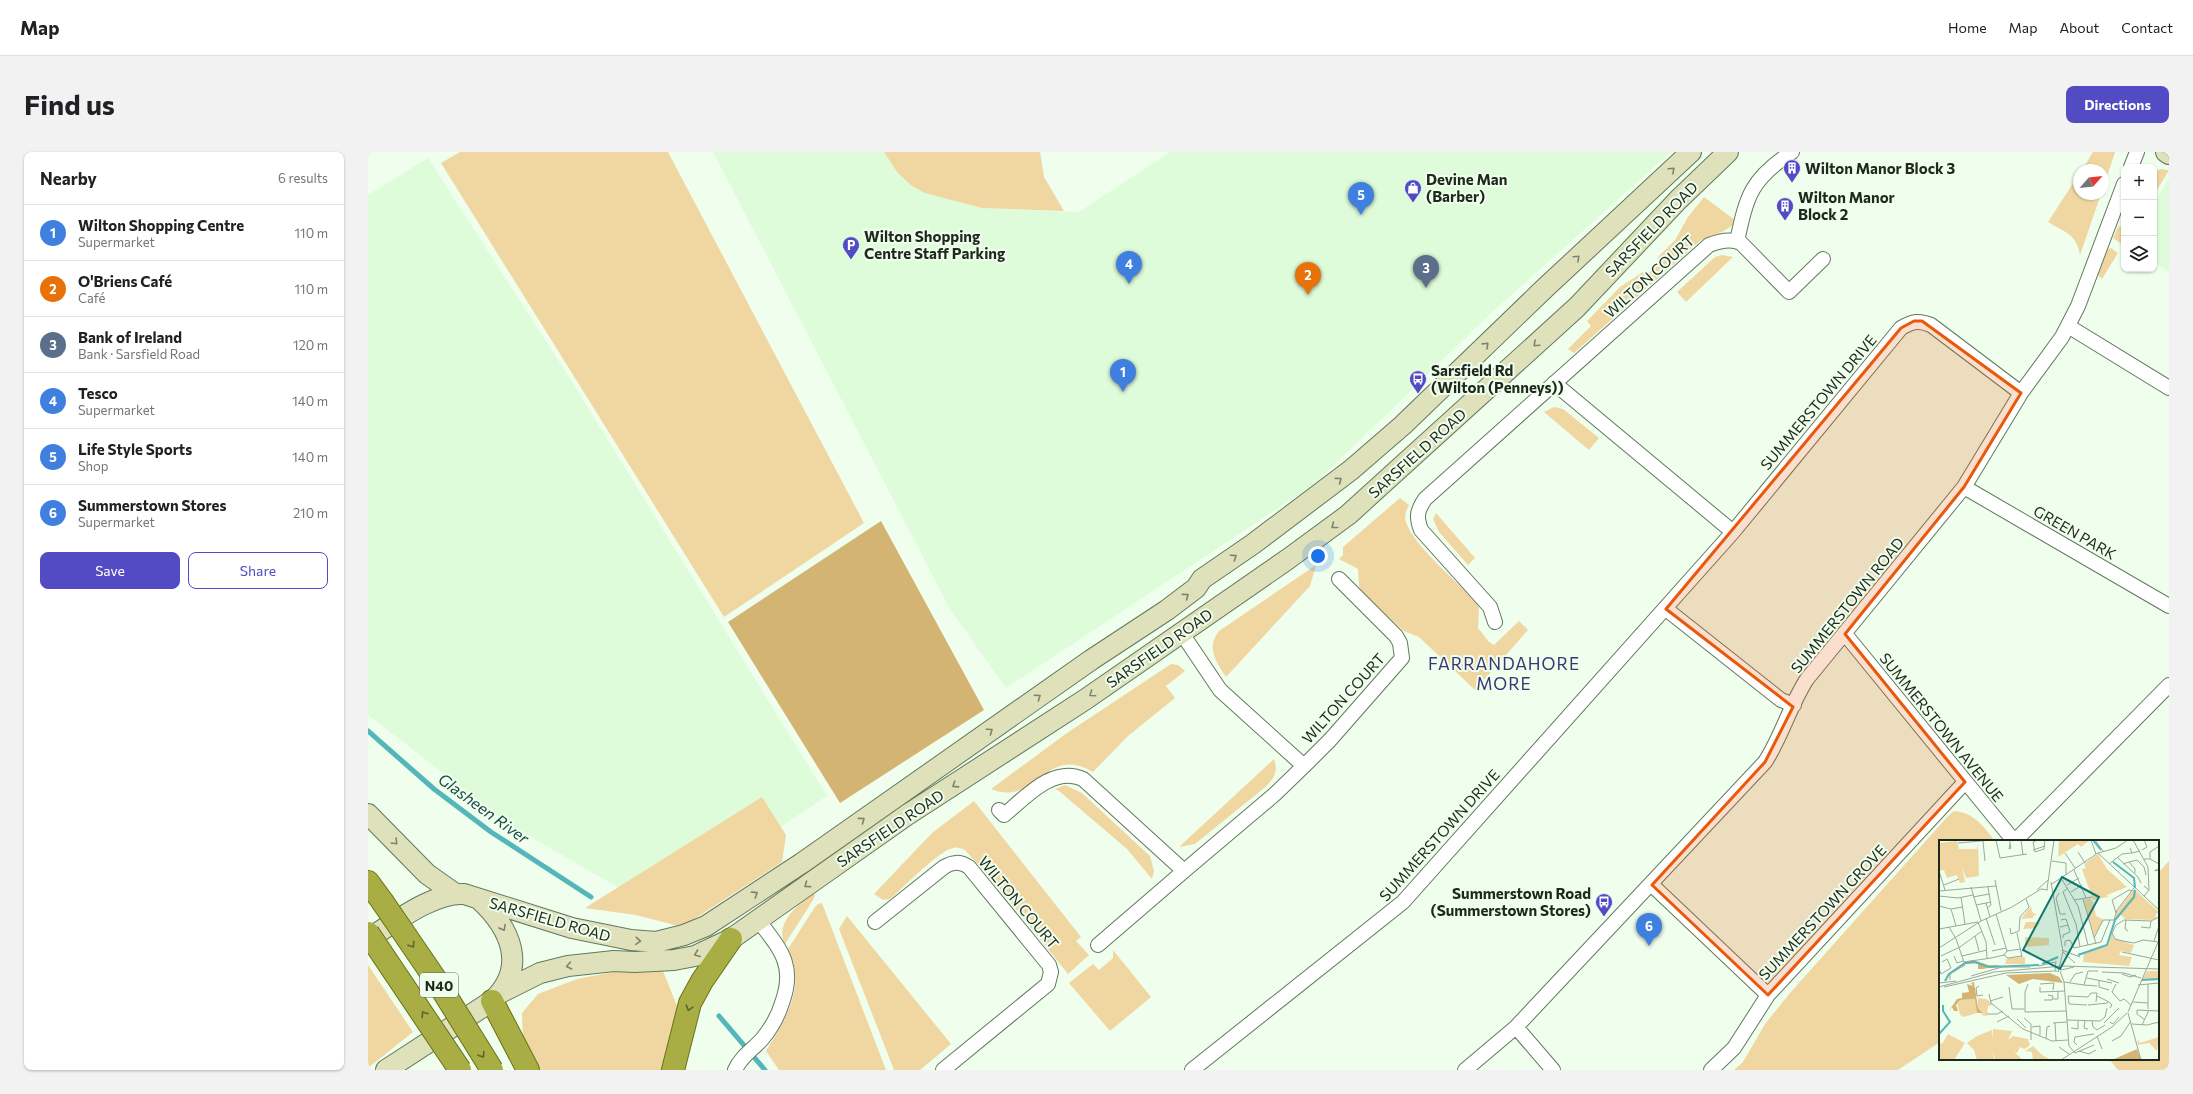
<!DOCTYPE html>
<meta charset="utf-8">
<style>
body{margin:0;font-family:Commissioner,sans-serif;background:#f2f2f2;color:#202124}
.controls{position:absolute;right:12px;top:12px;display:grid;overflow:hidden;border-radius:8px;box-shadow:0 1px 3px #0004}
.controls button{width:36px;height:36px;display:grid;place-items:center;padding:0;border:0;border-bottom:1px solid #e0e0e0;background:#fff;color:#202124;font:20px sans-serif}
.compass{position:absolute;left:1705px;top:12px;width:36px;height:36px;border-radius:50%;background:#fff;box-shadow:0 1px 3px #0004;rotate:62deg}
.you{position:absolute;left:950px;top:404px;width:14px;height:14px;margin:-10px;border:3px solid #fff;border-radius:50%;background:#1a73e8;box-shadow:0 0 0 6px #1a73e833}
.badge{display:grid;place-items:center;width:26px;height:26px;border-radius:50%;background:#534bc3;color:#fff;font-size:13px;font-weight:700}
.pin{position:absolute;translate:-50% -33px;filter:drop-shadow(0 1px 2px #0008)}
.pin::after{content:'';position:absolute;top:21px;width:14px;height:12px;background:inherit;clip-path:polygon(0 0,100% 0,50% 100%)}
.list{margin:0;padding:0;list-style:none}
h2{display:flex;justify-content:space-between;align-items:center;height:52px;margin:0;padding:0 16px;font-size:17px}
h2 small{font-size:13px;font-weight:400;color:#757577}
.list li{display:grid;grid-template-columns:26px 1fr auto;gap:12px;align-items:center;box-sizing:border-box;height:56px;padding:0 16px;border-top:1px solid #e0e0e0}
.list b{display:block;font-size:15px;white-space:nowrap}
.list p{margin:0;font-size:13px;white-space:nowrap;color:#757577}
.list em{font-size:13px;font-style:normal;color:#757577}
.actions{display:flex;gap:8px;padding:12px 16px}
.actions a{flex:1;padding:9px 0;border:1px solid #534bc3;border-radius:8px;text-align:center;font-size:14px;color:#534bc3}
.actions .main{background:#534bc3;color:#fff}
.icon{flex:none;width:22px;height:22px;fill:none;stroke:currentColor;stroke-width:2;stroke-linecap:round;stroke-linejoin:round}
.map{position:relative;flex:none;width:1801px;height:918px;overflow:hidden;border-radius:8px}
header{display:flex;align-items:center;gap:24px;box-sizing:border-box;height:56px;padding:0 20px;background:#fff;border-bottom:1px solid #e0e0e0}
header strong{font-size:19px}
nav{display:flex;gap:22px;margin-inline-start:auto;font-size:14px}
.intro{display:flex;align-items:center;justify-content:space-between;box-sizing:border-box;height:96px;padding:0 24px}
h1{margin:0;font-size:28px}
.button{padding:10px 18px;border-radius:8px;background:#534bc3;color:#fff;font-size:14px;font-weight:700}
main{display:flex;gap:24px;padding:0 24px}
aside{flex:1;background:#fff;border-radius:8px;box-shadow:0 1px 3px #0004}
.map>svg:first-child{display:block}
.built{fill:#defcd9}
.green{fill:#f0d7a1}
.forest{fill:#d3b472}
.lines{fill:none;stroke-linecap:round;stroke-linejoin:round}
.stream{stroke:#54b6b8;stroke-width:5}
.minor-casing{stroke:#63785f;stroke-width:16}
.secondary-casing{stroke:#63785f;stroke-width:22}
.trunk-casing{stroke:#6a7218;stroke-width:24}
.minor{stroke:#fff;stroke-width:14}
.secondary{stroke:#dee1b9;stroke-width:20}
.trunk{stroke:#a8ae44;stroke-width:22}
.trunk-bridge-casing{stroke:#6a7218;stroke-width:24;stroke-linecap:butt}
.trunk-bridge{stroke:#a8ae44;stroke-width:22}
.oneway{stroke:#7e846b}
.oneway2{stroke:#5d642f}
.marked{fill:#e8590c;fill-opacity:0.2;stroke:#e8590c;stroke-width:3;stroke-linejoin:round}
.labels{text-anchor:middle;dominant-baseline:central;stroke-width:4;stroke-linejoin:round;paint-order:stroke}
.shield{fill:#effeed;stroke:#5d685b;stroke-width:1}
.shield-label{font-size:14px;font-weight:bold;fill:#1f281d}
.poi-label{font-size:15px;font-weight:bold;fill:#1f281d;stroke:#effeed;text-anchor:start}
.street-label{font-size:15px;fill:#1f281d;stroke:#effeed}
.water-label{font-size:16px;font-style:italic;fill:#1c494a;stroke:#effeed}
.quarter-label{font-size:17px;letter-spacing:1px;fill:#383773;stroke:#effeed}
.inset-river{fill:none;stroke:#54b6b8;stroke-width:2}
.inset-road{fill:none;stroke:#9ca89a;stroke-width:1}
.view{fill:#0f766e;fill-opacity:0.15;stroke:#0f766e;stroke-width:2}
.inset-edge{fill:none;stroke:#1f281d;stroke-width:2}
</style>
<header>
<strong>Map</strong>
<nav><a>Home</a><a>Map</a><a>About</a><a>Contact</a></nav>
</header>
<div class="intro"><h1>Find us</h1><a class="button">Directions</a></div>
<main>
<aside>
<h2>Nearby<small>6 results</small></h2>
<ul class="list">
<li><span class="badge" style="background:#3f7fe0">1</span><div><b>Wilton Shopping Centre</b><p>Supermarket</p></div><em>110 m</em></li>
<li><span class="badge" style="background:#e8710a">2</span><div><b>O'Briens Café</b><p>Café</p></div><em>110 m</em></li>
<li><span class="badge" style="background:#5c6f8a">3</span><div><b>Bank of Ireland</b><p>Bank · Sarsfield Road</p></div><em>120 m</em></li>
<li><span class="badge" style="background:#3f7fe0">4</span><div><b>Tesco</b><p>Supermarket</p></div><em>140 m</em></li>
<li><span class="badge" style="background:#3f7fe0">5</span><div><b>Life Style Sports</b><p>Shop</p></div><em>140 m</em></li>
<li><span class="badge" style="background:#3f7fe0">6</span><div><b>Summerstown Stores</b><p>Supermarket</p></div><em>210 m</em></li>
</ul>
<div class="actions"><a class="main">Save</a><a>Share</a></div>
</aside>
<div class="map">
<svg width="1801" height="918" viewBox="0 0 1801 918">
<rect width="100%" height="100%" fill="#effeed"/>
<path class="built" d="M345 0H516L529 20 614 56 711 60 802 0H1303L1124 160 959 320 936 339 638 536 582 457Z
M60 6 201 225 459 644 311 742 260 741 144 674 0 563V43Z
M1801 26V120L1786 110V52Z"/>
<path class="green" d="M92 0H300L496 371 356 465 73 11Z
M516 0H672L676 25 696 59 614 56 557 41 544 34 529 20Z
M1725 0H1747L1735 37V18H1714Z
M1793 17 1801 18 1786 43V19Z
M1711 22V42H1733L1712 103C1709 82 1696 80 1680 70Z
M1336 45 1367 68V72L1354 80 1333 88 1206 201 1200 197 1223 174 1219 169 1252 135 1275 120 1278 123 1293 109 1290 105 1307 88 1320 65Z
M1756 73V91L1755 93 1745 86 1750 75Z
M1743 96 1750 101 1734 127 1730 123 1739 98Z
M1354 103 1365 105 1318 150 1309 140 1347 105Z
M1186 255 1195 257 1231 286 1221 298 1176 260Z
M1032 346 1041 353C1038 359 1036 364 1038 370 1044 392 1092 433 1110 451L1111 456 1110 476 1121 490 1126 493 1151 469 1160 478 1107 538 1051 485 1036 479 995 442 991 434 990 417 971 407 975 403V395Z
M1068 361 1107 406 1100 413 1071 380 1065 367Z
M948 413 942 434 858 525C848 510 838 495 851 479Z
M803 512 810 513 817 519 798 534 807 546 760 584 725 620C677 591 668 656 623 637L699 581Z
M906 607C911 621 905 628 895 637L827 692 811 695Z
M697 633 714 641 782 704 786 719 784 727 759 697 691 639 687 637Z
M394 645 418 683 414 710 314 775 268 763 217 756Z
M606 649 713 785 708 789 721 803 700 822 628 732 597 698C593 696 589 695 585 696 570 699 535 736 522 747L515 748 506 742 564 681Z
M1586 659C1607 661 1615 674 1627 689H1572V890L1530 918H1366L1375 910 1397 872 1422 841 1580 664Z
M1801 709V918H1750L1741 907H1790V721Z
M446 741 447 744 445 748 417 792C406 772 430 752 446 741Z
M454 751 518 918H411L398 899C418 867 439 834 420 797L447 755 450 752Z
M479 764 583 892 552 918H526L471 777Z
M745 798 783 845 742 879 701 831 725 812 731 818 745 806Z
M0 813 45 880 0 916Z
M295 819 309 854 295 918H171L155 891 154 861 170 842 209 827 246 820Z"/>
<path class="forest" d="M513 369 616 558 472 651 360 470Z"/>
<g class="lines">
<path class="stream" d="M0 579 66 637 123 680 223 745
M351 864 397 918"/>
<g class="minor-casing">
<path id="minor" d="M1763 15 1769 0
M1369 89C1379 43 1383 27 1424 0
M1700 174 1801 236
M1186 231 1365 380
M1596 335 1801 454
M1298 457 1413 548 1426 553
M1127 470 1122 455 1053 378C1048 365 1049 359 1057 347L1341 93C1351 89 1363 86 1373 91L1421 140 1455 107
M813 480 852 538 936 614 962 588 1034 506 1032 491 1028 484 971 427
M1477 482 1646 689
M631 658 636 663C657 646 685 613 715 627L816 719 907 642 936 614
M1647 689 1801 533
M1284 733 1400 843
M507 770 576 715C585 710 591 709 601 715L681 813 683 820 680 832 575 918
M730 793 816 719
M1148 875 1185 918
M367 918C373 904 386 897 395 886 404 875 410 864 414 851 428 813 412 797 390 768
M824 918 1035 750 1365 380 1533 176C1545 169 1551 168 1563 173L1653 241
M1097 918 1148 875 1397 610C1414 584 1422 553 1439 527L1596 335 1653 241 1694 185 1710 154 1756 32
M1343 918 1366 896 1400 843 1597 630"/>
</g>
<g class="secondary-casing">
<path id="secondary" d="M1798 0 1801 2
M0 662 59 722 86 741
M0 787C26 771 65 740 96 742L204 776 263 788 288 790 316 783 338 774 434 711 723 508 799 458 828 436 834 427 885 392 983 318 1035 273 1177 136 1323 0
M134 840 172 821 200 814 246 809 267 810 306 808 327 804 363 787 539 663 718 547 920 407 980 363 1209 155 1310 48 1360 0
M18 918 124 849C160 816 143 777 112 748"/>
</g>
<g class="trunk-casing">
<path id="trunk" d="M0 730 14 749
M124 849 160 918
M305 918 322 851 334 829 363 787"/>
</g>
<use href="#minor" class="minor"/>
<use href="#secondary" class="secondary"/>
<use href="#trunk" class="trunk"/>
<g class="trunk-bridge-casing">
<path id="trunk-bridge" d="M14 749 70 831 124 918
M0 781 92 918"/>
</g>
<use href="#trunk-bridge" class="trunk-bridge"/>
</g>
<defs><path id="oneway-chevron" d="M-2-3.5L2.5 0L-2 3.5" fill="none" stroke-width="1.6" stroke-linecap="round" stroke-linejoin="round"/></defs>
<g class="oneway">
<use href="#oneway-chevron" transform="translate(1304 18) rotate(-43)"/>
<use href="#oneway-chevron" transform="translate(1209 106) rotate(-43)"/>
<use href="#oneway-chevron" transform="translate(1168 192) rotate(137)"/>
<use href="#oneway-chevron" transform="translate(1118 193) rotate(-44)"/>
<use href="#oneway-chevron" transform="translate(971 328) rotate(-37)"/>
<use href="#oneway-chevron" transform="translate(966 374) rotate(142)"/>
<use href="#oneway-chevron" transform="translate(866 405) rotate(-34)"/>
<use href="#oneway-chevron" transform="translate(818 444) rotate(-37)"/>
<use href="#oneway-chevron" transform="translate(724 542) rotate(145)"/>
<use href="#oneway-chevron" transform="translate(670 545) rotate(-35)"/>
<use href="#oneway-chevron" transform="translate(622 579) rotate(-35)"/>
<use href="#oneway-chevron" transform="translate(587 633) rotate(147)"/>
<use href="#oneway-chevron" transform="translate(494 668) rotate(-36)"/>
<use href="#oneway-chevron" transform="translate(27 690) rotate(45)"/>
<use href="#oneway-chevron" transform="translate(439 733) rotate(144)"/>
<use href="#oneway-chevron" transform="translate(387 742) rotate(-33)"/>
<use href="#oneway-chevron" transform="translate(135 776) rotate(61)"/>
<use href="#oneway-chevron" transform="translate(270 789) rotate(4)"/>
<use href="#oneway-chevron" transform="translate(329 802) rotate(159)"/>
<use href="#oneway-chevron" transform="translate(201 814) rotate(169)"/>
</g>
<g class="oneway2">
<use href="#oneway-chevron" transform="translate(44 793) rotate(56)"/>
<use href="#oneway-chevron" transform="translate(321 856) rotate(107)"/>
<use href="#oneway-chevron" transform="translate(56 862) rotate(-123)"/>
<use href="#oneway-chevron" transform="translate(114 903) rotate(58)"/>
</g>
<path class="marked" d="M1546 169H1554L1653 241 1596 335 1477 482 1597 630 1400 843 1284 733 1397 610 1425 555 1298 457 1533 176Z"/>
<defs>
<g id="building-pin" transform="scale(0.9)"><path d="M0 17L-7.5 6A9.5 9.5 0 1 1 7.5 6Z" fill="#534bc3" stroke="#effeed"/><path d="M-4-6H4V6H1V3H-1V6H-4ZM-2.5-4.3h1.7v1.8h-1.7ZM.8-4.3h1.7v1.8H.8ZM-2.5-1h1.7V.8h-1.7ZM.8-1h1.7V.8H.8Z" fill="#fff"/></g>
<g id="shop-pin" transform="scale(0.9)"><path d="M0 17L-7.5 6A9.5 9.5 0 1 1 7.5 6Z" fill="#534bc3" stroke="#effeed"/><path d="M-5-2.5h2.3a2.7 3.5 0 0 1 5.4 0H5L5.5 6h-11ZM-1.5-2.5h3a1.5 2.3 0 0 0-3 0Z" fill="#fff"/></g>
<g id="parking-pin" transform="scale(0.9)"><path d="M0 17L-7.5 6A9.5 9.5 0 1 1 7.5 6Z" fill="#534bc3" stroke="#effeed"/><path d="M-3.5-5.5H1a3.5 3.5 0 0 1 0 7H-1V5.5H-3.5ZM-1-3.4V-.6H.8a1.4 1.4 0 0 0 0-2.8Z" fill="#fff"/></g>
<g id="bus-pin" transform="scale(0.9)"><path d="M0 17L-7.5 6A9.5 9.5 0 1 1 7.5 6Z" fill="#534bc3" stroke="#effeed"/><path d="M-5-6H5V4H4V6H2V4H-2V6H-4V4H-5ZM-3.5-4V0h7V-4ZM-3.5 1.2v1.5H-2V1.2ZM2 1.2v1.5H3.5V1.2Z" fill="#fff"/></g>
</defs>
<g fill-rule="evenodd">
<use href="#building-pin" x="1424" y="16"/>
<use href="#shop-pin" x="1045" y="36"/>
<use href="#building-pin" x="1417" y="54"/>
<use href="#parking-pin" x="483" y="93"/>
<use href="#bus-pin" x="1050" y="227"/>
<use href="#bus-pin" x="1236" y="750"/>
</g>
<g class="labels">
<rect class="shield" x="52" y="821" width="38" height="24" rx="3"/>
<g class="shield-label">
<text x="71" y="833">N40</text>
</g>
<g class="poi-label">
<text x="1437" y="16">Wilton Manor Block 3</text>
<text x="1058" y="27">Devine Man<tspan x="1058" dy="17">(Barber)</tspan></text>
<text x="1430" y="45">Wilton Manor<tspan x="1430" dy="17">Block 2</tspan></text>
<text x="496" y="84">Wilton Shopping<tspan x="496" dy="17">Centre Staff Parking</tspan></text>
<text x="1063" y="218">Sarsfield Rd<tspan x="1063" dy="17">(Wilton (Penneys))</tspan></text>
<text x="1223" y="741" text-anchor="end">Summerstown Road<tspan x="1223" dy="17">(Summerstown Stores)</tspan></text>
</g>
<g class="street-label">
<text transform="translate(1283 77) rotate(-46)">SARSFIELD ROAD</text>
<text transform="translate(1281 124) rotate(-42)">WILTON COURT</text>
<text transform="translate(1450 250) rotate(-50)">SUMMERSTOWN DRIVE</text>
<text transform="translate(1049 301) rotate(-42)">SARSFIELD ROAD</text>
<text transform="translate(1707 380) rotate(30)">GREEN PARK</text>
<text transform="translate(1479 453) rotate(-51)">SUMMERSTOWN ROAD</text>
<text transform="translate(791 496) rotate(-35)">SARSFIELD ROAD</text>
<text transform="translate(975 546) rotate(-48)">WILTON COURT</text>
<text transform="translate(1574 575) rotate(51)">SUMMERSTOWN AVENUE</text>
<text transform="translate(522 676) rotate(-34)">SARSFIELD ROAD</text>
<text transform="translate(1071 683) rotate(-48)">SUMMERSTOWN DRIVE</text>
<text transform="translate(651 750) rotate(50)">WILTON COURT</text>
<text transform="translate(1454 760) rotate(-47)">SUMMERSTOWN GROVE</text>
<text transform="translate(182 767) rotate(16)">SARSFIELD ROAD</text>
</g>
<g class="water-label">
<text transform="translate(116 656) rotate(36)">Glasheen River</text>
</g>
<g class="quarter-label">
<text x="1136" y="511">FARRANDAHORE<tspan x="1136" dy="20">MORE</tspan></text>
</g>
</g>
<g transform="translate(1571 688)">
<rect width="220" height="220" fill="#effeed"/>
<path d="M120 0H151L142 7 139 4 119 17ZM18 1 20 9H38L39 3 40 36 27 38 23 27 26 42 21 43 18 35 8 38 5 30 0 31V3ZM159 14 168 29 188 47 168 55 169 57 154 60 143 29 147 28 145 24ZM195 49 220 72 216 75 218 78 213 80 186 79 181 74 176 80 178 71ZM151 58 154 62 157 76 165 80 155 96 145 60ZM92 66 93 72 98 75 94 76V78L82 79ZM87 82H97L101 83 97 88 84 89ZM173 90 174 98 195 105 192 113 182 111 180 115 193 117 190 126 144 122 145 113 169 106ZM86 97 110 98V105L86 107ZM86 117V124H66L68 118ZM208 131H220V138L203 140ZM39 158 47 159 55 165 49 166 48 176 42 175 44 173 39 168ZM37 159 38 173 25 177 21 175 18 162 21 160ZM54 189 73 191 69 200 74 196 89 199 91 205 86 209 81 207 78 213 75 212 84 220H56L54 210 55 220H38L35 210 28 203 38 196 53 190 54 200ZM9 194 26 203 15 220H0V202L3 204ZM220 197 218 211 210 203 199 205 198 199 201 203ZM94 206 103 215 112 220H94L93 212 86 211Z" fill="#f0d7a1"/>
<path d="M34 120 49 125H62L44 129H39V123L26 124 25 122ZM111 133 120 137 124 143 94 139 80 144 67 135ZM35 142 39 168 44 173H38L36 159 21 160 17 165 19 171H15L13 167 9 172 18 159 23 158V153L30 152 28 144 34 146 32 143ZM198 209 202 220H173Z" fill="#d3b472"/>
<path class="inset-river" d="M154 0 162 10M174 22 195 38 196 48M139 115 168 105 176 80 195 57 196 50M103 124 119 117M203 140 220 139M6 141 10 134 26 123 36 122 50 127 100 125M0 194 11 182 4 171V165"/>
<path class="inset-road" d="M57 0 61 18 88 14M71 0V4L72 8 70 9 71 4M82 0 84 15M99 0 94 2 96 12 105 9 106 0M152 0 157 14M156 0 164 11M194 0 209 27 210 50M44 1 46 21M19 3 52 0M191 8 193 13 201 11M94 10 106 6M203 10 208 7 205 0M139 12 146 23M126 13 136 28M159 13 220 70M179 18 199 37 202 43M205 19H211L220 24M211 19V12L220 6M113 21 127 23V35M190 22 198 20 205 27 207 35M170 24 183 14 193 13M184 24 190 22 196 29V33M135 30 147 58M219 30 216 31V30H219L220 25M0 31 6 50M122 38 139 66 149 105M56 40 62 71M112 42 124 112 119 132 116 130 117 121M113 44 159 13 177 8 189 0M5 45 20 39M128 45 140 38M32 47 42 81M129 48 124 52 137 84 141 107M108 49 115 0M98 50 109 40M0 51 57 46M132 52 143 45M120 53 117 58 121 74H127M0 56 19 58 34 55M205 56 210 50 205 46M22 57 26 84M34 57 50 54M144 59 157 104M135 60 153 57M47 63 51 77M37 65 52 62M0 66 12 69 24 67M48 68 52 65 49 47M12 69 17 86M177 73 173 60 190 50 193 51M47 78 56 105M187 80 186 89 189 91M10 87 17 99 26 125 11 134V140M121 87 129 85 127 79 122 80M202 87 211 88 212 81M71 88 72 94 80 91 81 77 90 67 87 59M0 89 39 82 47 102 48 118M78 93 83 117M36 96 40 111M124 98V95L131 92 129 85M155 98 164 80H175L178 70 195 48M215 101 220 86M219 102 204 100 195 103 184 101 176 99 173 93 177 85 185 80 212 81 220 77M126 106V101L131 100 135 108 162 102 171 80M0 108 42 81 73 67 102 49 109 50M123 110 141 117M53 111 67 108M68 111 82 109M124 112 136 123M183 112 220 120M65 115 69 118 83 116M2 116 21 107 43 91M15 116 18 123 24 121M23 116 48 110M52 118 65 115 68 111 57 74M25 122 52 118M100 126 116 122M0 129 2 134 12 128 8 119 3 122M122 130 135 127M121 131 125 142 130 206 136 213 155 205M163 132 185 133 202 138M183 134 191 137 197 135M32 136 63 127H91M148 138 173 143M168 139 180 143M160 140V147L170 150M125 142 145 145 149 131H159M131 142 136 134 144 132M0 143 17 141M89 144 86 152V172L127 171M101 144 115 143 114 150M177 144 173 152 181 161 185 159 192 165M209 144V169M145 145 158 146M199 145 220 143M40 146 37 148 38 156 44 155M0 147 55 132 124 126 220 129M5 147 67 133 117 131M70 147 73 169H85M101 147V152L126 151M50 154 52 163 84 189 113 201 129 200M129 156 130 164 148 165M129 156 149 157M158 156 170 162 173 165 171 168M149 157 152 153H158L157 162M114 159H119V151M105 160H113L114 156 109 155M51 161 64 157M194 162 209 163M149 165 169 163M189 172 220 100M189 173 202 220M48 174H58L64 171M85 178 92 184V200M78 179 87 188M205 179 198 174V170L220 171M128 180 161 181 166 177 168 168M146 180 145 188 149 189M153 181 154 187 158 190 166 185M58 182 70 176M171 182 174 184 180 177M114 183 128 182M116 183 117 201M165 183 180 168M193 184 208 185 220 182M203 185 210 170M93 187 101 186V195M132 188 139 189V180M158 196 163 209M107 198 108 187 111 186M173 201 182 196 192 181M136 203 138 205 135 202 136 197 155 194M120 207 130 214M140 211 150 214 157 210M122 220 173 187 188 173"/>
<path class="view" d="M123 37 160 57 121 129 84 110Z"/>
<rect width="220" height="220" class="inset-edge"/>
</g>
</svg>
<div class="controls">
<button>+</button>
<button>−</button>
<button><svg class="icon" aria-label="layers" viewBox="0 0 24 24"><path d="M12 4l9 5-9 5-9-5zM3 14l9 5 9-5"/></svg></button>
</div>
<svg class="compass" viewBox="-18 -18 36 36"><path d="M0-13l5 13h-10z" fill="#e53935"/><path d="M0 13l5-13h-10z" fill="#757577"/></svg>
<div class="you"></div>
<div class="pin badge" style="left:755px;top:240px;background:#3f7fe0">1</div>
<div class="pin badge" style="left:940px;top:143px;background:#e8710a">2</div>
<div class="pin badge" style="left:1058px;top:136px;background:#5c6f8a">3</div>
<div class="pin badge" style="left:761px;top:132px;background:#3f7fe0">4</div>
<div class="pin badge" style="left:993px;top:63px;background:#3f7fe0">5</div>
<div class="pin badge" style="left:1281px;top:794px;background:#3f7fe0">6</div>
</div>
</main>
